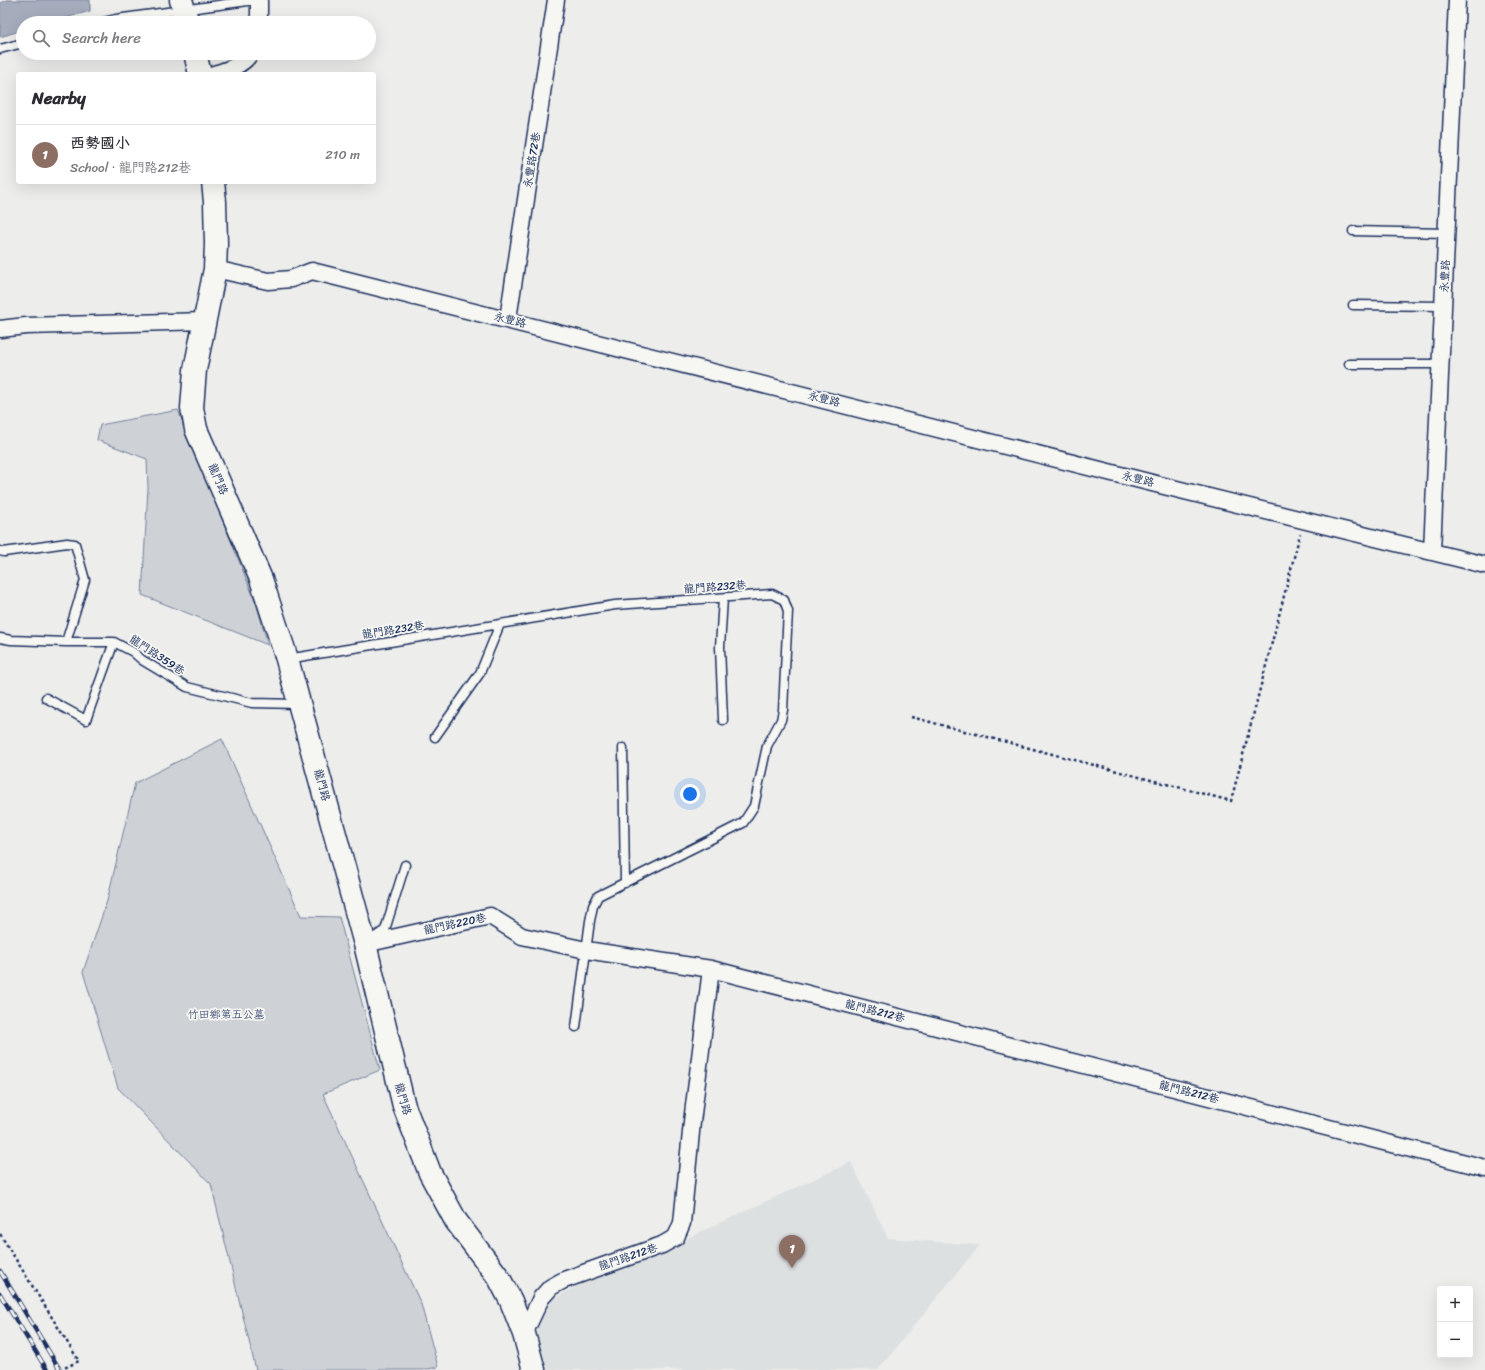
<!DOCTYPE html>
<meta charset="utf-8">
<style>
body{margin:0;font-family:Sriracha,"LXGW WenKai TC",sans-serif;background:#f2f2f3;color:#2b2b33}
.controls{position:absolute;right:12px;bottom:12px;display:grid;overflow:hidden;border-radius:4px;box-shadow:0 4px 16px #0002}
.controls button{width:36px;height:36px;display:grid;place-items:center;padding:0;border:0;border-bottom:1px solid #e1e1e2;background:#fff;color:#2b2b33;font:20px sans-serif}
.you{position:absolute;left:690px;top:794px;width:14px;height:14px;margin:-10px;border:3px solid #fff;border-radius:50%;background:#1a73e8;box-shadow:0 0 0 6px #1a73e833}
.badge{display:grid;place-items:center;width:26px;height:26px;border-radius:50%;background:#db2777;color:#fff;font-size:13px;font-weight:700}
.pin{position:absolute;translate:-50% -33px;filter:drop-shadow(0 1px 2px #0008)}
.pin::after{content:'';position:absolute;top:21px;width:14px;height:12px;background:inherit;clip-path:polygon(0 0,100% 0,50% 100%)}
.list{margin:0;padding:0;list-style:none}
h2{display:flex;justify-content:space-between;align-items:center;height:52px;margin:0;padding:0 16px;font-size:17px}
h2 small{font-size:13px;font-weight:400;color:#7c7c81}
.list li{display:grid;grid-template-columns:26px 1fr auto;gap:12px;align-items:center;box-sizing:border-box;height:60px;padding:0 16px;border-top:1px solid #e1e1e2}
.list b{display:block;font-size:15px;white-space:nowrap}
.list p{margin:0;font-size:13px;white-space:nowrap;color:#7c7c81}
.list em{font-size:13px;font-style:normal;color:#7c7c81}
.icon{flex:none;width:22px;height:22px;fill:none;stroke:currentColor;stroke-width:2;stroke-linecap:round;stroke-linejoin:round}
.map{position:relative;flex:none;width:1485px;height:1370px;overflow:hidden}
.search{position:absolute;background:#fff;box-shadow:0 4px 16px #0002;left:16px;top:16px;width:360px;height:44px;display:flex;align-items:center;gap:10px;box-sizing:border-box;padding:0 14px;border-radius:22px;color:#7c7c81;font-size:15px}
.panel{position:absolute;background:#fff;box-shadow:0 4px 16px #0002;left:16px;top:72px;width:360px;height:112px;border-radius:4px}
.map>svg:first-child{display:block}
.built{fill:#dde0e1}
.green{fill:#ced2d7;stroke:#74809a}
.water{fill:#a5acbc;stroke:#6e7a96}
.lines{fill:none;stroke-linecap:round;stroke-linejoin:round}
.lane-casing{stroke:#1b2f5e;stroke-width:11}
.street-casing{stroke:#1b2f5e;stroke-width:19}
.secondary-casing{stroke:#1b2f5e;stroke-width:25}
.path{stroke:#1b2f5e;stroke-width:2.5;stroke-dasharray:3 3;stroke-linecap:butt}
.lane{stroke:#f6f6f2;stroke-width:8}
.street{stroke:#f6f6f2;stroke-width:16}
.secondary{stroke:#f6f6f2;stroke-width:22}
.rail-casing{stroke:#1b2f5e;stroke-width:4.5}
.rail{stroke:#f6f6f2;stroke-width:3;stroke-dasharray:9;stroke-linecap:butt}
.labels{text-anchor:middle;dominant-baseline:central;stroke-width:3.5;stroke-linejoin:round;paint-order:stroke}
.street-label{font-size:11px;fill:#1b2f5e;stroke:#f6f6f2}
.park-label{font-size:11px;fill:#48587c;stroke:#f6f6f2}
</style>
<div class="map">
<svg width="1485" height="1370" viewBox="0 0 1485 1370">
<rect width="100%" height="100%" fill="#edeeec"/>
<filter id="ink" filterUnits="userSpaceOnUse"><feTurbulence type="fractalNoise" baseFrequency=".025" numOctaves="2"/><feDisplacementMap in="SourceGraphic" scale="8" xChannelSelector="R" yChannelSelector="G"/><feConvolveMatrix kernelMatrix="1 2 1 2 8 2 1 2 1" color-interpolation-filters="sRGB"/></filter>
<g filter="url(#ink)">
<path class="built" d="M851 1162 888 1238 980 1245 878 1370H543L533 1336 551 1300 577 1286 668 1250 685 1239Z"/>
<path class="green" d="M178 410 256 603 268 645 142 595 148 488 147 459 97 440 100 425Z
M222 739 301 916 339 917 380 1070 323 1094 421 1304 438 1367 423 1370H256L211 1184 118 1088 83 972 107 901 135 783Z"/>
<path class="water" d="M6 0H90V11L48 23H23V30L0 37V3Z"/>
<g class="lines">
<g class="lane-casing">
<path id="lane" d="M99 23 116 19 248 1H260
M0 49 23 43
M1353 231 1447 233
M1353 305 1443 306
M1349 364H1441
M0 551 4 552 67 543 75 544 85 580 66 642
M723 598 720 647 723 720
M0 638 11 640 66 642H114L133 652 142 660 187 687 252 703 298 704
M287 659 615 605 772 594 784 600 788 611 783 710 781 720 767 746 754 806 743 823 598 896 593 906 590 921 576 1027
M46 698 86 720 114 642
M435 737 480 673 500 624
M623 748 625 883
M375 937 385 930 405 865"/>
</g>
<g class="street-casing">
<path id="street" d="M259 0V23
M214 74C225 71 245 65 250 53
M215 269 268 281 291 279 312 271 1152 483 1485 565
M508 319 556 0
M0 329 26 326 205 321
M1432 551 1457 0
M365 944 490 916 522 936 586 950 711 969 1485 1168
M524 1334 541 1298 551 1287 564 1280 662 1245 676 1237 682 1223 692 1122 711 969"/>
</g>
<g class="secondary-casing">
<path id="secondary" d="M181 0 188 23
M195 53 200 74
M213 182 215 202 216 244 215 269 195 370 192 408 196 429 261 579 287 659 365 944 404 1106 430 1173 456 1221 499 1278 511 1301 524 1334 534 1370"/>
</g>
<path class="path" d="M911 717 1231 801 1300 534
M0 1234 79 1361 60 1370"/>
<use href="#lane" class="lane"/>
<use href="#street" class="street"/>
<use href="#secondary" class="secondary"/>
<g class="rail-casing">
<path id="rail" d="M0 1271 60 1370
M0 1294 47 1370"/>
</g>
<use href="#rail" class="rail"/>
</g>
</g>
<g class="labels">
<g class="street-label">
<text transform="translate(532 160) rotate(-81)">永豐路72巷</text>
<text transform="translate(1445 276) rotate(-87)">永豐路</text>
<text transform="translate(510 320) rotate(14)">永豐路</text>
<text transform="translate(824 399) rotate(14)">永豐路</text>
<text transform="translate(218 479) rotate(67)">龍門路</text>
<text transform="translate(1138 479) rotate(14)">永豐路</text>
<text transform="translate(715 587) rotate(-4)">龍門路232巷</text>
<text transform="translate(393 630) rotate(-9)">龍門路232巷</text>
<text transform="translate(157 655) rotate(33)">龍門路359巷</text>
<text transform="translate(322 785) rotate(75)">龍門路</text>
<text transform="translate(455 924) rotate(-12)">龍門路220巷</text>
<text transform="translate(875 1011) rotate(14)">龍門路212巷</text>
<text transform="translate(1189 1092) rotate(14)">龍門路212巷</text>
<text transform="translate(403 1099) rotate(74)">龍門路</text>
<text transform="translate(628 1257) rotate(-19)">龍門路212巷</text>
</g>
<g class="park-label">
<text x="226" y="1014">竹田鄉第五公墓</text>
</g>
</g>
</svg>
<div class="controls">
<button>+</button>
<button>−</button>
</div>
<div class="you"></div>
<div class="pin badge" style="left:792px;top:1268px;background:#8d6e63">1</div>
<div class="search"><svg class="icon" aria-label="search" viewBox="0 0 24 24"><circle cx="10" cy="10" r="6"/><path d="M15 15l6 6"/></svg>Search here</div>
<section class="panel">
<h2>Nearby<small></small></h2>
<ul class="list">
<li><span class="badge" style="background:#8d6e63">1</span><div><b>西勢國小</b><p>School · 龍門路212巷</p></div><em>210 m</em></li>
</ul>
</section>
</div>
